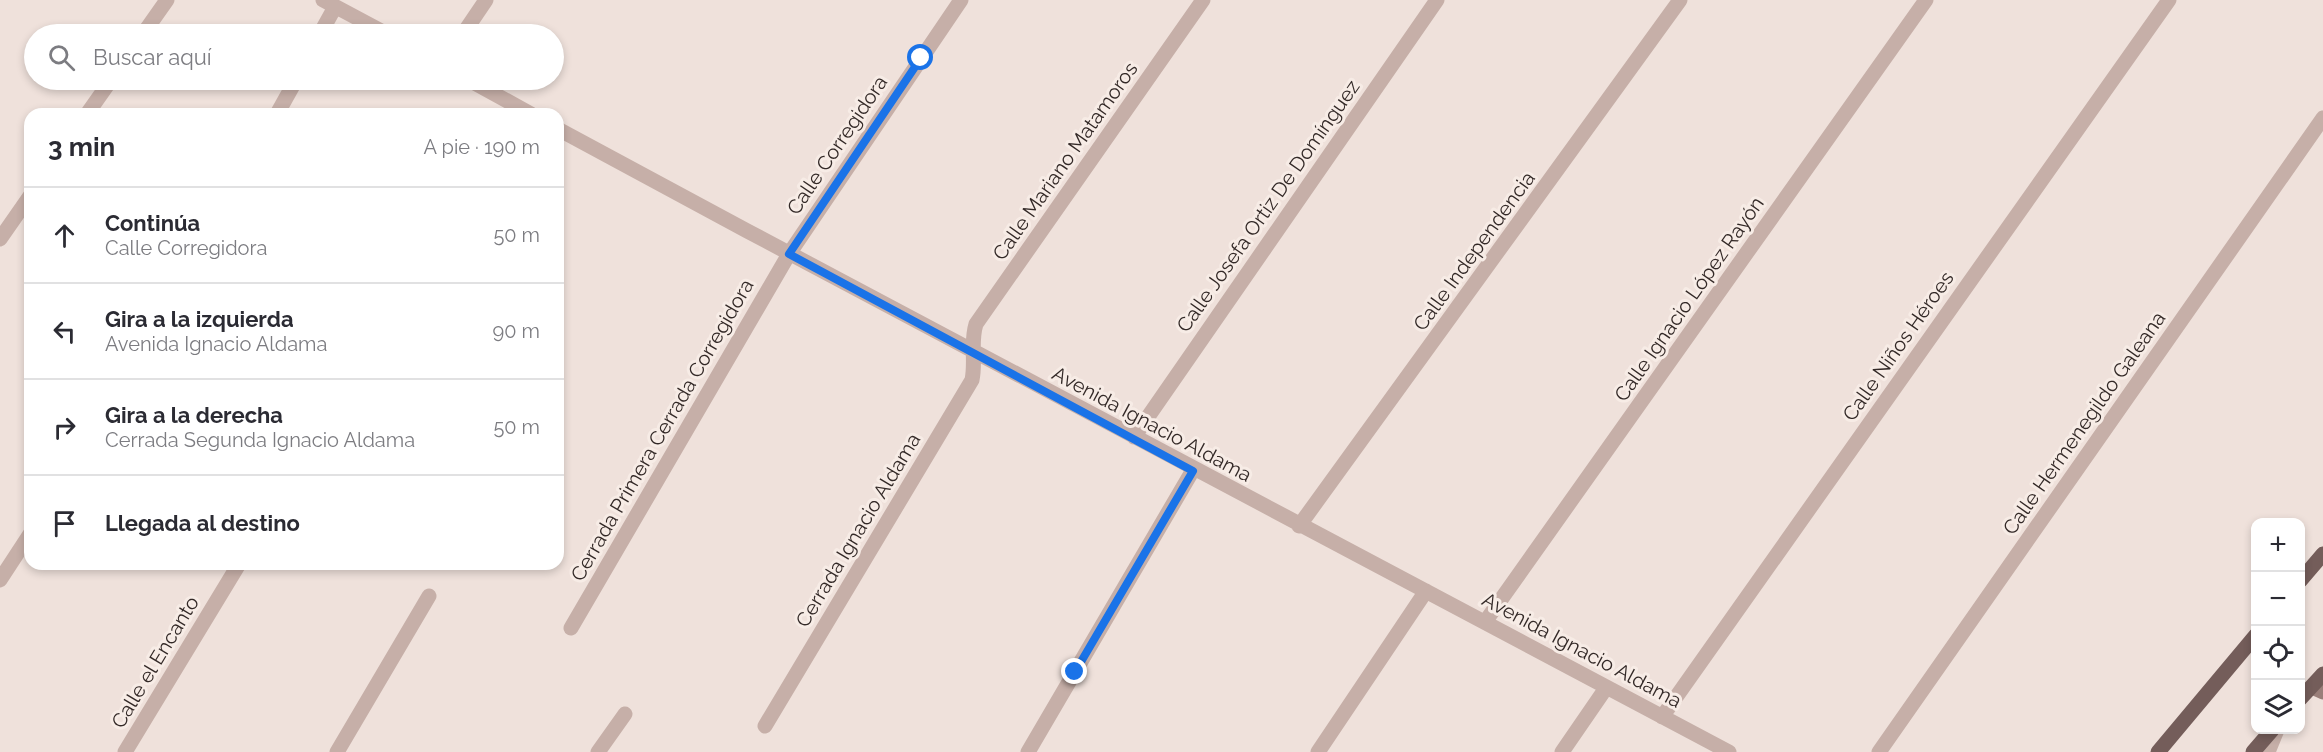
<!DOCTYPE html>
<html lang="es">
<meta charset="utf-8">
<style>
body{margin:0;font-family:Raleway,sans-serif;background:#f2f2f3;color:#2b2b33}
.controls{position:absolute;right:18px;bottom:18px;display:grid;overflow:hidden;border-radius:12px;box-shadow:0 3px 9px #0003}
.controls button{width:54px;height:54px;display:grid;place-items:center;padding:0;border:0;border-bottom:2px solid #e1e1e2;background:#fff;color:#2b2b33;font:30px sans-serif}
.stop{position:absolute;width:18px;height:18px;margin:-14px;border:4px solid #1a73e8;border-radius:50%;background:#fff}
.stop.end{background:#1a73e8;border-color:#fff;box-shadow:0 2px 6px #0008}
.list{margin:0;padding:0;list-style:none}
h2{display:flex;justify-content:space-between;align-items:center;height:78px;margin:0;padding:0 24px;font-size:26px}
h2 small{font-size:20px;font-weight:400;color:#7c7c81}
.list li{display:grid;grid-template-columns:39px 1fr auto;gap:18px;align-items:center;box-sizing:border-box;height:96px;padding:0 24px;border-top:2px solid #e1e1e2}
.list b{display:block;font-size:22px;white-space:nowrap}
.list p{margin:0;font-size:20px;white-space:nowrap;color:#7c7c81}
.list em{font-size:20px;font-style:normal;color:#7c7c81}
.icon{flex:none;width:33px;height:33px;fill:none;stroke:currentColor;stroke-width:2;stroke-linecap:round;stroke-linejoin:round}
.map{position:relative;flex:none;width:2323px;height:752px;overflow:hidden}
.search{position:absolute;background:#fff;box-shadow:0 3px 9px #0003;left:24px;top:24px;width:540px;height:66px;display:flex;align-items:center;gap:15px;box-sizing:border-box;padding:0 21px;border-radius:33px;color:#7c7c81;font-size:22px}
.panel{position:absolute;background:#fff;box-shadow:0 3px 9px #0003;left:24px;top:108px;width:540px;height:462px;border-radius:18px}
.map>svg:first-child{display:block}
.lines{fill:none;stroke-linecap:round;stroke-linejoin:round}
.street{stroke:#c6afa8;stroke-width:15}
.secondary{stroke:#997e79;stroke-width:15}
.primary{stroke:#745d5a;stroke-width:15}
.route{stroke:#1a73e8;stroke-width:8}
.labels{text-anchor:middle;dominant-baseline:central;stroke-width:6;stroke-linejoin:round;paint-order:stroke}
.street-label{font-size:20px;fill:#332927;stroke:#f7ece6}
</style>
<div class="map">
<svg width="2323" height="752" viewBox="0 0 2323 752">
<rect width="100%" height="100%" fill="#efe1db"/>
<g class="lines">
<path class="street" d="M323 0 387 34
M143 34 167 0
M320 34 335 7
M463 34 486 0
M469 80 531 114
M87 114 111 80
M277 114 296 80
M558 129C947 339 1337 547 1729 752
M0 239 30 196
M1134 437 1437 0
M1299 526 1680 0
M0 580 30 534
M1485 622 1926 0
M571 628 789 254 961 0
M1662 717 2169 0
M765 726 972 380C976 361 970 343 976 324L1203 0
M125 752 239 564
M337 752 429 596
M598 752 625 714
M1028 752 1193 470
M1318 752 1426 591
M1562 752 1606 688
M1879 752 2323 118
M2268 752 2277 730"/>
<path class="secondary" d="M2312 687 2323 692"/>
<path class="primary" d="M2300 581 2323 554
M2300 699 2323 674
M2158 752 2256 635
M2253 752 2272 730"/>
</g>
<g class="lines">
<path class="route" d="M921 58 789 254 1193 471 1075 672"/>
</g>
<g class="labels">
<g class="street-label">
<text transform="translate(837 145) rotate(-56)">Calle Corregidora</text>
<text transform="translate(1065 161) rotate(-55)">Calle Mariano Matamoros</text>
<text transform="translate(1268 206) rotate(-55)">Calle Josefa Ortiz De Domínguez</text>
<text transform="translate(1474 251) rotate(-54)">Calle Independencia</text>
<text transform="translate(1689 299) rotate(-55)">Calle Ignacio López Rayón</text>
<text transform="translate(1898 346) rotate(-55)">Calle Niños Héroes</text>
<text transform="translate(2084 423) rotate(-55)">Calle Hermenegildo Galeana</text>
<text transform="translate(1152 424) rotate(28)">Avenida Ignacio Aldama</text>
<text transform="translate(662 430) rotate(-60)">Cerrada Primera Cerrada Corregidora</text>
<text transform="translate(858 530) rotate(-59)">Cerrada Ignacio Aldama</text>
<text transform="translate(1582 650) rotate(28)">Avenida Ignacio Aldama</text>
<text transform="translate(155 662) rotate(-59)">Calle el Encanto</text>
</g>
</g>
</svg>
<div class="controls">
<button>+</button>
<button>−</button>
<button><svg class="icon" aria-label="locate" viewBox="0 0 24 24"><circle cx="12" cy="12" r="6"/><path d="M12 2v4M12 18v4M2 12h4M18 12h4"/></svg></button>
<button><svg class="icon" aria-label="layers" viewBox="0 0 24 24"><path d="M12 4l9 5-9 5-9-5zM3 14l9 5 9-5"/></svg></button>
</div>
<div class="stop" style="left:921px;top:58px"></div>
<div class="stop end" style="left:1075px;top:672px"></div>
<div class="search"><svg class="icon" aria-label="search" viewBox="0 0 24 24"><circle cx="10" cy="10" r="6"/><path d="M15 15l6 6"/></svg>Buscar aquí</div>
<section class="panel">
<h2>3 min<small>A pie · 190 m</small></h2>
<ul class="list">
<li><svg class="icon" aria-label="ahead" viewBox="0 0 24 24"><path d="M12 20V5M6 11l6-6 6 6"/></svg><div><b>Continúa</b><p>Calle Corregidora</p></div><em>50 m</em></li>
<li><svg class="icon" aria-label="left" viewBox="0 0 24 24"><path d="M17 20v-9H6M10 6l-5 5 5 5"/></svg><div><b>Gira a la izquierda</b><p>Avenida Ignacio Aldama</p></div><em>90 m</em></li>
<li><svg class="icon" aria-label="right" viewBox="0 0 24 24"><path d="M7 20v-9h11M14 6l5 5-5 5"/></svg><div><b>Gira a la derecha</b><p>Cerrada Segunda Ignacio Aldama</p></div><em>50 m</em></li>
<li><svg class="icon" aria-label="arrive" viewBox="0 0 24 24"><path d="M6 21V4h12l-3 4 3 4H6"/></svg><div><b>Llegada al destino</b></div></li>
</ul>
</section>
</div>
